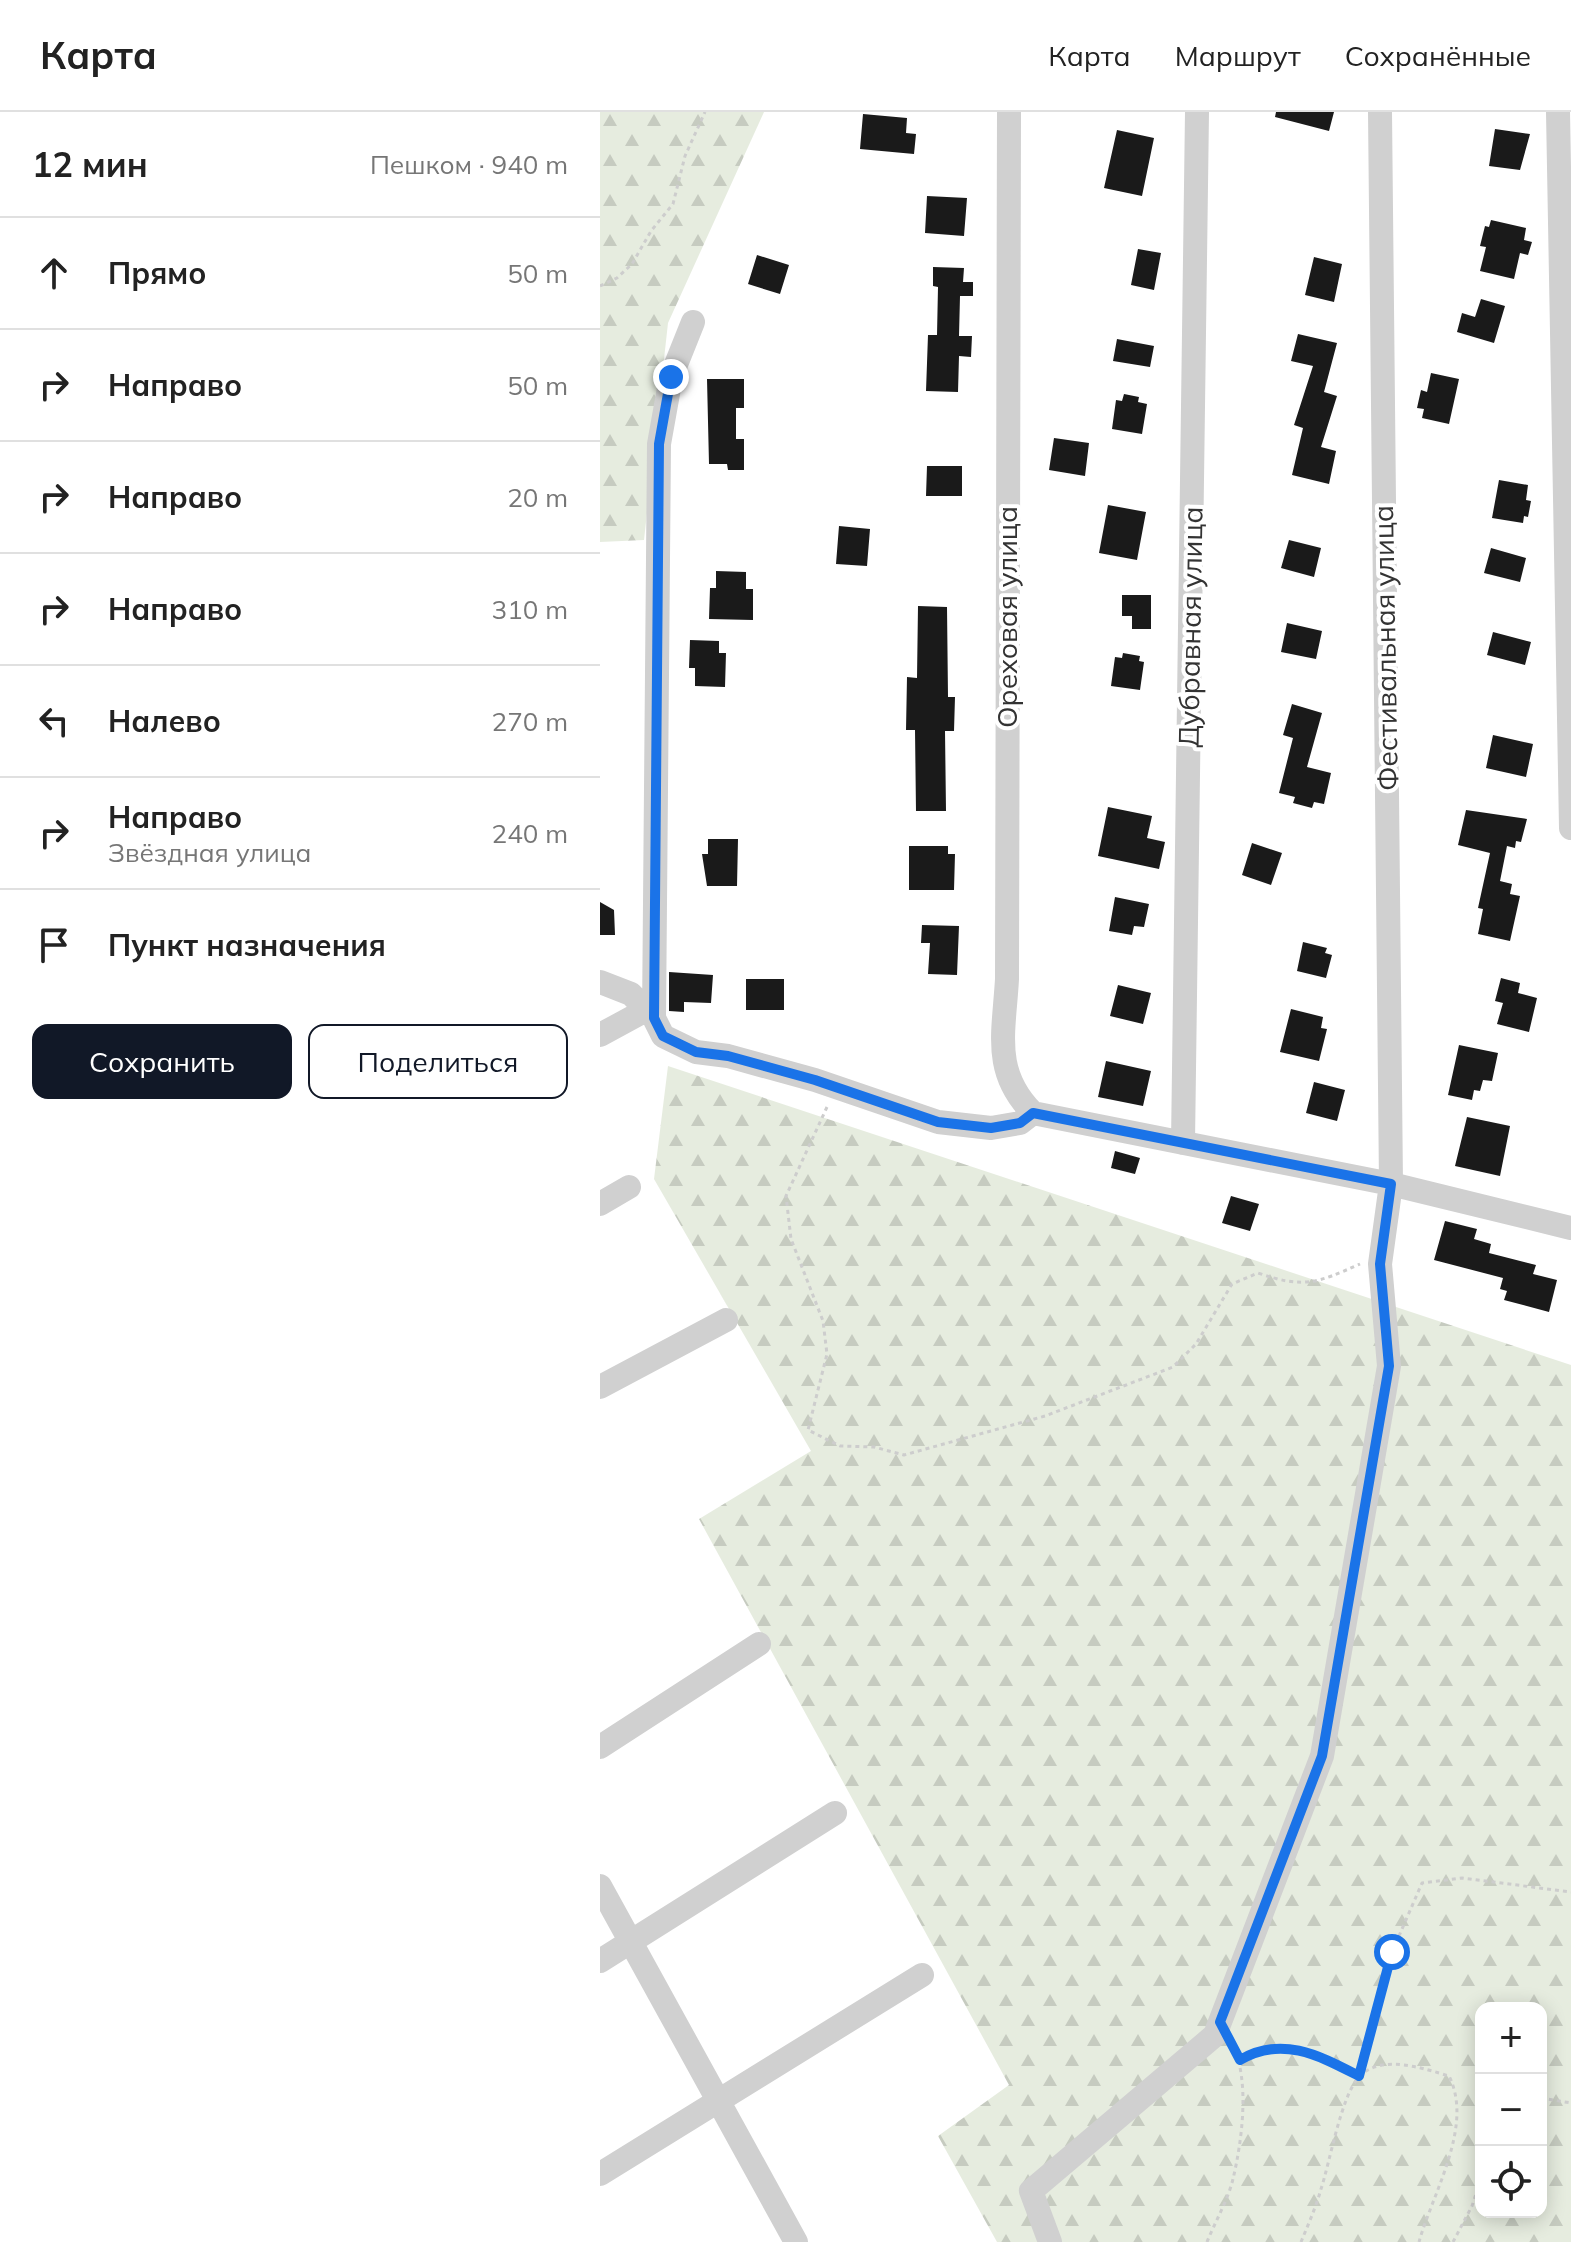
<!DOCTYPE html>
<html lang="ru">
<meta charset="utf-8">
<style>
body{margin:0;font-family:Mulish,sans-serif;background:#f6f6f6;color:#222}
.controls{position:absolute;right:24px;bottom:24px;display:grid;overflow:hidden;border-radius:16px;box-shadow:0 4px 20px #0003}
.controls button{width:72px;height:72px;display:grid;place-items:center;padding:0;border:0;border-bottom:2px solid #e0e0e0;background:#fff;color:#222;font:40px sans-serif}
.stop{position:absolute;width:24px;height:24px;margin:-18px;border:6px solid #1a73e8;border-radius:50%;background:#fff}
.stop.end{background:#1a73e8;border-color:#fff;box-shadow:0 2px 8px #0008}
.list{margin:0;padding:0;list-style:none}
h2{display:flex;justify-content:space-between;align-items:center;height:104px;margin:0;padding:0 32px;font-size:34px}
h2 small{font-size:26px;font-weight:400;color:#767676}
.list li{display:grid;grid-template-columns:52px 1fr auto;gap:24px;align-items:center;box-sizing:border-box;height:112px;padding:0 32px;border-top:2px solid #e0e0e0}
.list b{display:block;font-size:30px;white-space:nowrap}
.list p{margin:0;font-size:26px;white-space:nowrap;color:#767676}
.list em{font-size:26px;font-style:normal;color:#767676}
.actions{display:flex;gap:16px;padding:24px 32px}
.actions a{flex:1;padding:18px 0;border:2px solid #111827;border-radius:16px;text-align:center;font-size:28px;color:#111827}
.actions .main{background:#111827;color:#fff}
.icon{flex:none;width:44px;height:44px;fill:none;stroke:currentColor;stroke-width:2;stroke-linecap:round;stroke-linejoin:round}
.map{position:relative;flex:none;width:971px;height:2130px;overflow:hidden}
header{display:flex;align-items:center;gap:48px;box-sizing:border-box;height:112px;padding:0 40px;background:#fff;border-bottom:2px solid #e0e0e0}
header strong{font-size:38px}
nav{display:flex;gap:44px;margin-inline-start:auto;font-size:28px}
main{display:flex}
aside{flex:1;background:#fff}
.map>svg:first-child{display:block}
.forest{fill:url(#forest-firs);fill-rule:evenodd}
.building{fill:#1a1a1a}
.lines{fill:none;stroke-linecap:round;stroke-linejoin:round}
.path{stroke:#cdcdcd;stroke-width:3;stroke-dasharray:4 4;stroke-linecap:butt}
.minor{stroke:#d0d0d0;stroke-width:24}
.route{stroke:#1a73e8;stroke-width:10}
.labels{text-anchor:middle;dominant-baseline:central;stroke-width:8;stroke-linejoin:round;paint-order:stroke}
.street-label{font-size:28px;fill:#333;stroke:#fff}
</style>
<header>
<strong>Карта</strong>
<nav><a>Карта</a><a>Маршрут</a><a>Сохранённые</a></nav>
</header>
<main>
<aside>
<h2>12 мин<small>Пешком · 940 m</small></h2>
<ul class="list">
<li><svg class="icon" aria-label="ahead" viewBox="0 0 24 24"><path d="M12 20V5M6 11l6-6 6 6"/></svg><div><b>Прямо</b></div><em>50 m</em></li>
<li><svg class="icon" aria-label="right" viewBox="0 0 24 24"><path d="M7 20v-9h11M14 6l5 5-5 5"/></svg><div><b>Направо</b></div><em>50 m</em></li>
<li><svg class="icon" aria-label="right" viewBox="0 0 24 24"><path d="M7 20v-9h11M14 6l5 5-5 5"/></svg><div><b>Направо</b></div><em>20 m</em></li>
<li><svg class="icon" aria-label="right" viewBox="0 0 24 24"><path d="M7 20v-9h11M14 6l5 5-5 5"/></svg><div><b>Направо</b></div><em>310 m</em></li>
<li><svg class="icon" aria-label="left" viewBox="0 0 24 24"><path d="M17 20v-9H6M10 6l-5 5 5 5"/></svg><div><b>Налево</b></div><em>270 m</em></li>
<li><svg class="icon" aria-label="right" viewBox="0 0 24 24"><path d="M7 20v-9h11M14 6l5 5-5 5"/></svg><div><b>Направо</b><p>Звёздная улица</p></div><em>240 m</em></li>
<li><svg class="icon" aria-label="arrive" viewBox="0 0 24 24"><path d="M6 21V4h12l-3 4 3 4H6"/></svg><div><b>Пункт назначения</b></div></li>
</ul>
<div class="actions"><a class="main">Сохранить</a><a>Поделиться</a></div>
</aside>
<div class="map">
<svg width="971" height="2130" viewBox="0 0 971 2130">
<defs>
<pattern id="forest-firs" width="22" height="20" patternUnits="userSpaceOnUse" patternTransform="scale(2)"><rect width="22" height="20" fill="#e6ecdf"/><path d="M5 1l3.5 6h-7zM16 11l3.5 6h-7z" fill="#c6cbc0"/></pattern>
</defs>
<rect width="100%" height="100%" fill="#fff"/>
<path class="forest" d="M0 0H164L68 211 44 428 0 430Z
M68 954 971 1253V2130H397L338 2024 409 1973 99 1407 211 1339 54 1067ZM881 1896H941V2100H881Z"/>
<path class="building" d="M676 0H734L729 19 675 5Z
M263 2 307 6 306 21 316 22 314 42 260 37Z
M895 17 930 22 920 58 889 54Z
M517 18 554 26 542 84 504 76Z
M327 84 367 86 364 124 325 121Z
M891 108 926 116 924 128 932 130 928 143 920 141 914 167 880 159 886 135 880 134 885 114 889 115Z
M538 137 561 141 554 178 531 173Z
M157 143 189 153 180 182 148 172Z
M714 145 742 152 734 190 705 183Z
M333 155 364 156 363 170H373V184H360L359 224H372L371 245 359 244 358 280 326 279 328 223H337L338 175 333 174Z
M881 187 905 194 894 231 857 220 862 201 875 205Z
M698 222 737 231 724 280 737 284 721 335 736 339 729 372 692 363 703 316 694 313 713 254 691 249Z
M517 227 554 234 550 255 513 249Z
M831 261 859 267 849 312 822 306 824 297 817 296 821 278 827 280Z
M107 267H144V296H136V327H144V358H128L127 352H109Z
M524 282 539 285 538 290 547 292 542 322 512 317 516 288 522 289Z
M454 326 489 331 485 364 449 358Z
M327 354H362V384H326Z
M899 368 928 373 926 388 931 389 928 405 924 404 923 411 892 406Z
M508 393 546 400 537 448 499 441Z
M239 414 270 417 267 454 236 452Z
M689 428 721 436 714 465 681 456Z
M891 436 926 446 920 470 884 461Z
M116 459 146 460V477H153V508L109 507 110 476H116Z
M522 483H551V517H532V504H522Z
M318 494 347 495 348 585H355L354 619H345L346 699H316L315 618H306L307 565 317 566Z
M687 511 722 519 716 547 681 540Z
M893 520 931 530 925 553 887 543Z
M90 528 119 529V541H126L125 575 95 574V556H89Z
M523 541 540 544 539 549 544 550 540 578 511 574 515 545 522 546Z
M692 592 722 601 707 655 731 661 724 692 714 690 712 696 693 691 695 685 679 681 693 626 683 623Z
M893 623 933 632 926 665 886 656Z
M508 695 552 704 547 726 565 730 559 757 498 744Z
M866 698 927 707 921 730 916 729 915 736 907 734 900 769 912 772 910 782 920 784 910 829 878 822 883 797 878 796 890 741 858 733Z
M108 727H138L137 774H107L102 742H108Z
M652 731 682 741 671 773 642 763Z
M309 734H348V742H355L354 778H309Z
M515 785 549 792 544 815 534 814 532 823 509 819Z
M0 790 14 798 15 823H0Z
M322 813 359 814 357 863 328 862 330 831H321Z
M703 830 727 836 725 841 732 843 726 866 697 859Z
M69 860 113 863 111 891 84 890V900L69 899Z
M901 866 920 871 918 881 937 886 929 920 897 912 903 891 895 889Z
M146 867H184V898H146Z
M518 873 551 881 543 912 510 904Z
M691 897 723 905 721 916 727 917 719 949 680 940Z
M859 933 898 941 892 969 883 968 880 979 874 978 872 988 848 983Z
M506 949 551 959 543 994 498 985Z
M714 970 745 978 737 1009 706 1001Z
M867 1005 910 1014 900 1064 855 1054Z
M515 1039 540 1046 535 1062 511 1056Z
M631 1084 659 1092 650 1119 622 1111Z
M845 1109 877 1117 874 1127 891 1132 889 1141 936 1153 933 1162 957 1168 949 1200 904 1188 907 1179 900 1177 903 1166 834 1148Z"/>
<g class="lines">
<path class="path" d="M0 174 17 166 32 152 51 119 73 92 85 44 105 0
M227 995 186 1084 191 1127 223 1209 227 1242 208 1318 240 1334 274 1335 304 1343 445 1304 573 1255 596 1232 632 1172 658 1161C704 1177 717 1171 760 1152
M640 1948C682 1924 720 1943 759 1964L792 1840 822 1771 862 1766 971 1780
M941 1986 971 1991
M607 2130C615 2110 628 2088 633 2067 642 2029 650 1969 633 1934
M701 2130C708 2113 716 2095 721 2077 730 2050 741 1984 759 1965 781 1941 825 1957 849 1964 874 2014 833 2080 819 2130
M853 2130 872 2094 881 2067"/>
<path class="minor" d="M409 0 407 867C404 921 392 960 433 1001
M958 0 971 716
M93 210 71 265 59 332 54 906 63 924 96 940 128 944 215 968 338 1010 391 1016 420 1011 433 1001 791 1072 971 1116
M0 870 31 882 54 906
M0 923 46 898
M583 1031 597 0
M0 1092 29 1075
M0 1275 126 1208
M0 1635 159 1532
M0 1774 196 2130
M0 1849 235 1701
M0 2062 322 1863
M450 2130 431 2079 615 1923 722 1644 789 1254 780 1152 791 1072 780 0"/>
</g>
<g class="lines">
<path class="route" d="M71 265 59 332 54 906 63 924 96 940 128 944 215 968 338 1010 391 1016 420 1011 433 1001 791 1072 780 1152 789 1254 722 1644 620 1910 640 1948C682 1923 720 1944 759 1964L792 1840"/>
</g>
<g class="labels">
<g class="street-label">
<text transform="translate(406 505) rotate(-90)">Ореховая улица</text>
<text transform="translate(590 515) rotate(-89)">Дубравная улица</text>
<text transform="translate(785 536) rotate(-91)">Фестивальная улица</text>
</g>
</g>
</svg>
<div class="controls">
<button>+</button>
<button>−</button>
<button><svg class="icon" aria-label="locate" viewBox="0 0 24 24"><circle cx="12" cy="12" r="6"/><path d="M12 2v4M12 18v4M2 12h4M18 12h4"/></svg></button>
</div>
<div class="stop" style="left:792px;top:1840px"></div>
<div class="stop end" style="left:71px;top:265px"></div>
</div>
</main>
